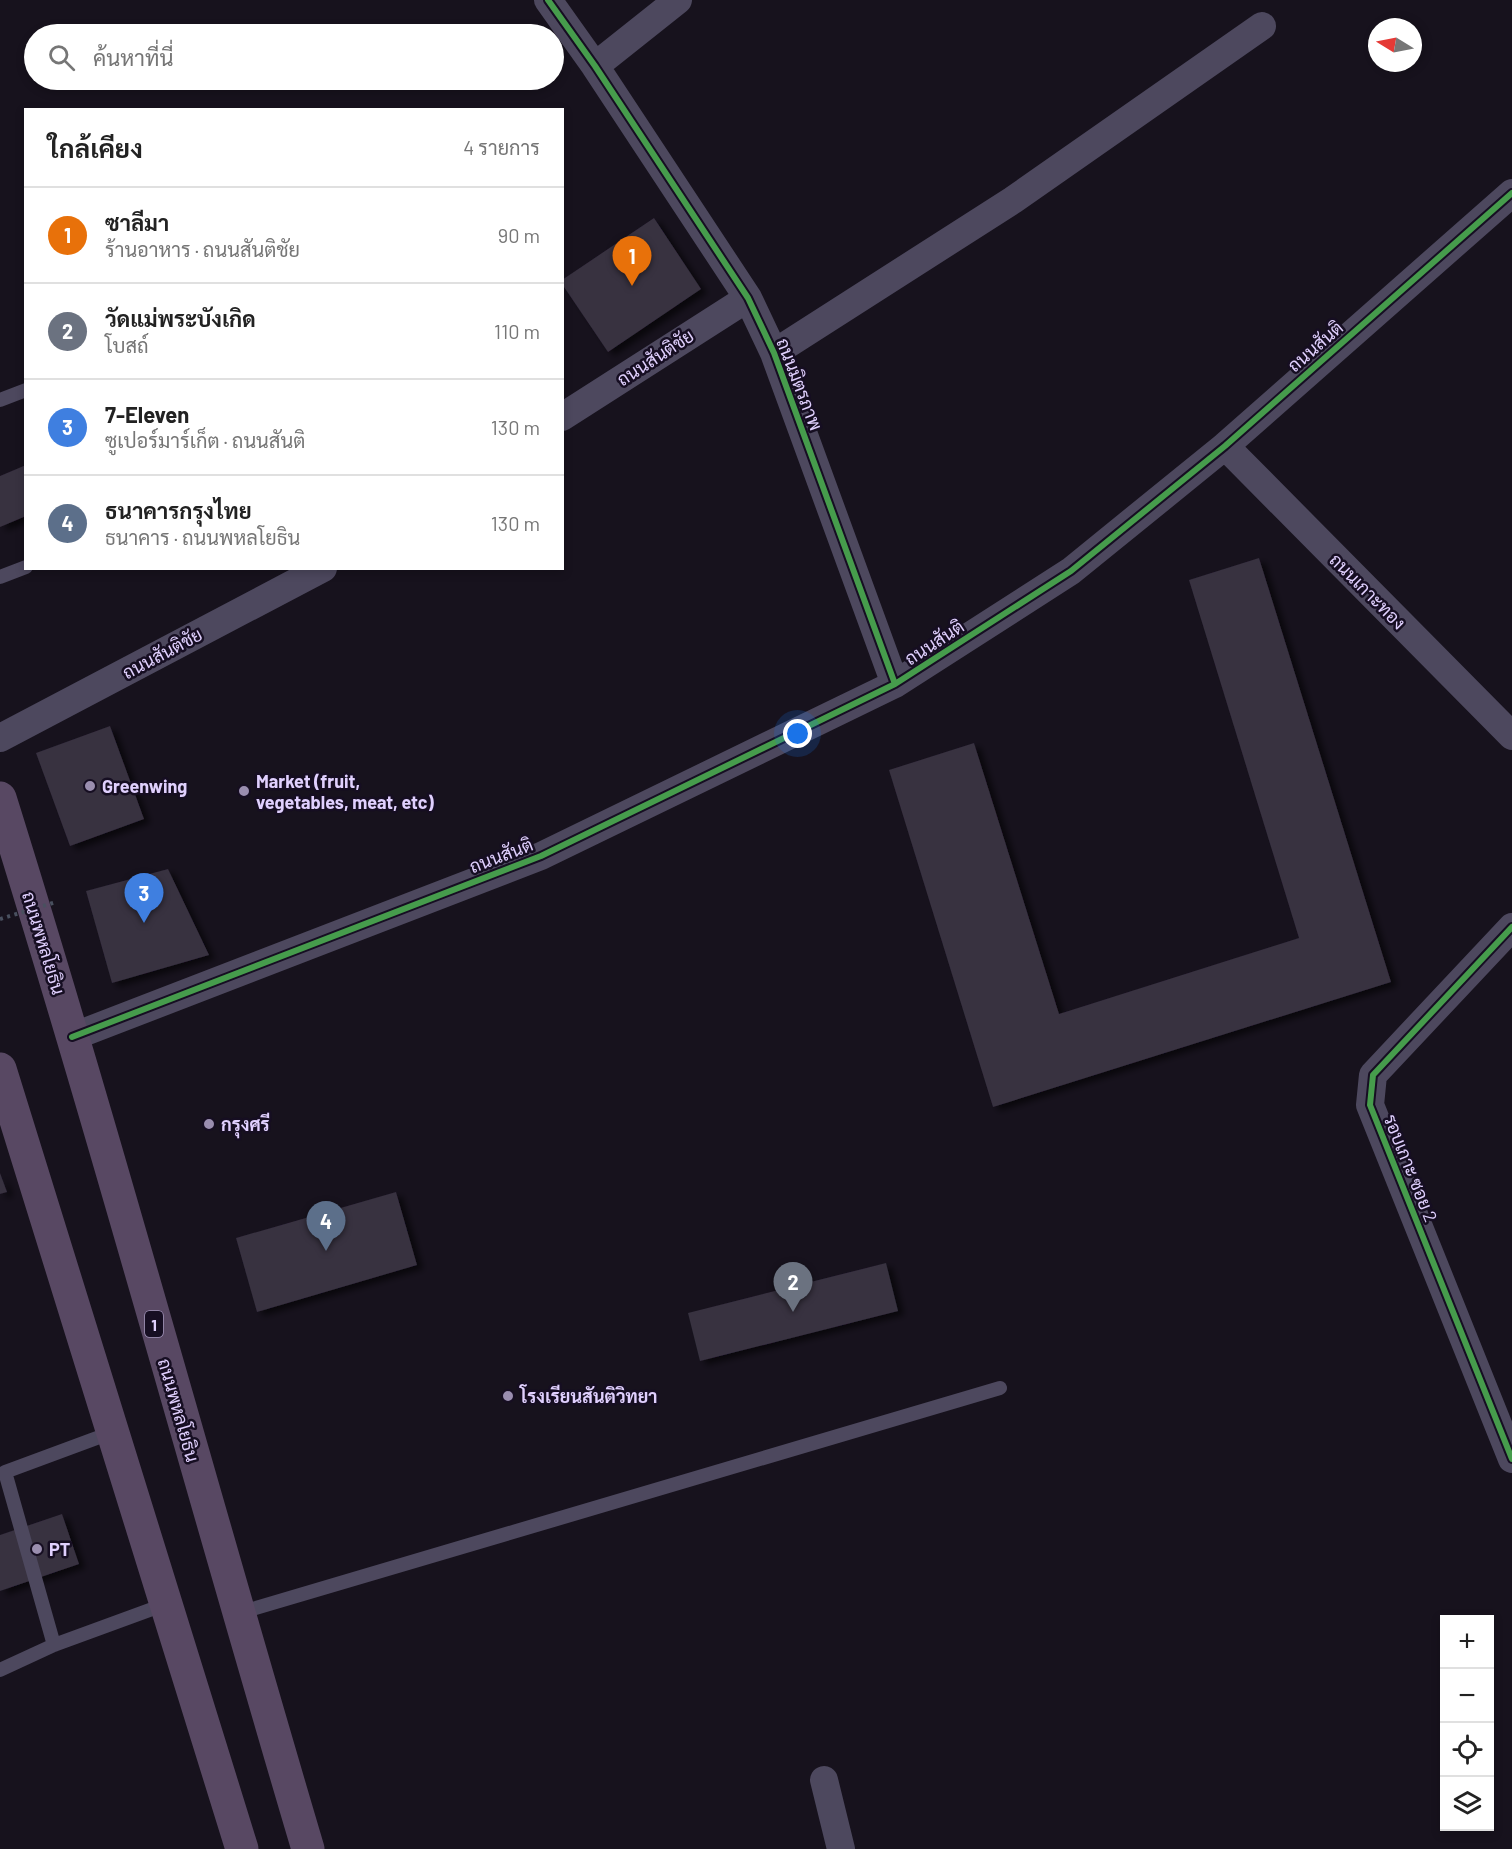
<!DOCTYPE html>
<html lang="th">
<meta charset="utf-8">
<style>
body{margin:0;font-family:Barlow,Sarabun,sans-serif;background:#f6f6f6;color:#222}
.controls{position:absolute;right:18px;bottom:18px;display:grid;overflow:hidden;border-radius:0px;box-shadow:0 3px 9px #0003}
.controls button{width:54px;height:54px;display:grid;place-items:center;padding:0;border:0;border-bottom:2px solid #e0e0e0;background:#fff;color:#222;font:30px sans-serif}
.compass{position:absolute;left:1368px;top:18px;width:54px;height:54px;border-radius:50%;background:#fff;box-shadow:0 3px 9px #0003;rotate:280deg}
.you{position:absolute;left:798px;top:734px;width:21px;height:21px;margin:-15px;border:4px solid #fff;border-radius:50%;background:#1a73e8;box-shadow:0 0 0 9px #1a73e833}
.badge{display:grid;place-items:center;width:39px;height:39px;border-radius:50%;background:#2563eb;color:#fff;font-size:20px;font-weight:700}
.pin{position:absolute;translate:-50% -50px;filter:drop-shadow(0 2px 3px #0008)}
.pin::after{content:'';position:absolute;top:32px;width:21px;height:18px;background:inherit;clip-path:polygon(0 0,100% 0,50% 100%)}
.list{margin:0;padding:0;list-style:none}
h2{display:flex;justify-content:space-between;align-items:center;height:78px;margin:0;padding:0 24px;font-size:26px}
h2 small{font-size:20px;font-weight:400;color:#767676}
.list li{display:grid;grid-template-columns:39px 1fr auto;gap:18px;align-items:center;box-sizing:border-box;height:96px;padding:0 24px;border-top:2px solid #e0e0e0}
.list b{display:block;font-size:22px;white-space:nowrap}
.list p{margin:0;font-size:20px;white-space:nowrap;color:#767676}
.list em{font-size:20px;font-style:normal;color:#767676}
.icon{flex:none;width:33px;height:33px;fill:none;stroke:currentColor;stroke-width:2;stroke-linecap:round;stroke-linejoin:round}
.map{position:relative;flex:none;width:1512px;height:1849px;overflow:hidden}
.search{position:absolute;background:#fff;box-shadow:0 3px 9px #0003;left:24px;top:24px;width:540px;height:66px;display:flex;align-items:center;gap:15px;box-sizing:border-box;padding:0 21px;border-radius:33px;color:#767676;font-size:22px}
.panel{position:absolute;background:#fff;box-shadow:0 3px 9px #0003;left:24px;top:108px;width:540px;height:462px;border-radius:0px}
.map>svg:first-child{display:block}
.building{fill:#373040;filter:url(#shadow)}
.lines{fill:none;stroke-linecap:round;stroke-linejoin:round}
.lane{stroke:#4d485e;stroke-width:14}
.street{stroke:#4d485e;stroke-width:28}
.primary{stroke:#584863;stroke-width:33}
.path-bridge{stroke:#49505f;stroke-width:4;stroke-dasharray:3 4.5;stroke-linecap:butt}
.cycleway-casing{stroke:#160e22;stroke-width:10}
.cycleway{stroke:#469c4c;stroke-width:6}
.poi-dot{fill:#9a8eaf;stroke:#160e22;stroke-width:2}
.labels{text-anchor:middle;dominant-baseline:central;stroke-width:5;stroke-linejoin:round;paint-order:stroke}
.shield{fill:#160e22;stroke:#a396bc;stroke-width:1.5}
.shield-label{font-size:16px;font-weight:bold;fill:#e0d0fe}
.street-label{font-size:18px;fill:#e0d0fe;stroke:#160e22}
.poi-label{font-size:18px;font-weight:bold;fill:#e0d0fe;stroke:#160e22;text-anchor:start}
</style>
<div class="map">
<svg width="1512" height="1849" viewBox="0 0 1512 1849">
<defs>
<filter id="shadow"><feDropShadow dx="6" dy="4" stdDeviation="3" flood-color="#0009"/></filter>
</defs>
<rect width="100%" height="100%" fill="#17121d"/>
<path class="building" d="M654 218 701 289 608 352 562 284V280Z
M26 465V516L0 527V476Z
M1259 558 1391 982 993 1107 889 770 974 743 1059 1014 1299 938 1189 580Z
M110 726 144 819 70 846 36 753Z
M168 869 209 955 112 983 86 891Z
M0 1173 7 1192 0 1194Z
M396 1192 417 1265 257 1312 236 1238Z
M886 1263 898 1311 700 1361 688 1313Z
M62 1514 79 1564 0 1591V1535Z"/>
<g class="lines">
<path class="lane" d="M0 400 26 390
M0 577 26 567
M239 1613 1000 1388
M54 1645 5 1472 113 1432
M0 1670 54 1645 166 1604"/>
<path class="street" d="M548 0 595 66 748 298 774 353 895 684
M595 66 678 0
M774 353 1013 200 1262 26
M562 417 748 298
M1225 446 1512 736
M0 738 323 568
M1512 927 1373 1075 1370 1105 1512 1459
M72 1037 541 856 895 684 1071 571 1225 446 1512 193
M824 1780 841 1849"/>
<path class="primary" d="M0 798C109 1147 204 1499 308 1849
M0 1069 242 1849"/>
<path class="path-bridge" d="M0 919 56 902"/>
<g class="cycleway-casing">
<path id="cycleway" d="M548 0 595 66 748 298 774 353 895 684
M1512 927 1373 1075 1370 1105 1512 1459
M72 1037 541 856 895 684 1071 571 1225 446 1512 193"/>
</g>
<use href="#cycleway" class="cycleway"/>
</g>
<g class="poi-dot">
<circle cx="90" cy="786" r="6"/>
<circle cx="244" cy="791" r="6"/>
<circle cx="209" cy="1124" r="6"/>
<circle cx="508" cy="1396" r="6"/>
<circle cx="37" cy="1549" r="6"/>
</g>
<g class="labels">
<rect class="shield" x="145" y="1311" width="18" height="26" rx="4.5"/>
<g class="shield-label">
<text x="154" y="1324">1</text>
</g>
<g class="street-label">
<text transform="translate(1315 346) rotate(-41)">ถนนสันติ</text>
<text transform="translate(655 357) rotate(-33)">ถนนสันติชัย</text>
<text transform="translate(800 384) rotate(69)">ถนนมิตรภาพ</text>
<text transform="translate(1368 591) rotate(45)">ถนนเกาะทอง</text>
<text transform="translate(934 642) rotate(-33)">ถนนสันติ</text>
<text transform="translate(162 653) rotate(-28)">ถนนสันติชัย</text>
<text transform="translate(501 855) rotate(-21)">ถนนสันติ</text>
<text transform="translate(44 943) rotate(73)">ถนนพหลโยธิน</text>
<text transform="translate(1411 1168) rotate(68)">รอบเกาะ ซอย 2</text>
<text transform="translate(179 1410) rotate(74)">ถนนพหลโยธิน</text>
</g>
<g class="poi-label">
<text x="256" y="781">Market (fruit,<tspan x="256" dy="21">vegetables, meat, etc)</tspan></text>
<text x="102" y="786">Greenwing</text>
<text x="221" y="1124">กรุงศรี</text>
<text x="520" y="1396">โรงเรียนสันติวิทยา</text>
<text x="49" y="1549">PT</text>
</g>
</g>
</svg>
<div class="controls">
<button>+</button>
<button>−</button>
<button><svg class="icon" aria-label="locate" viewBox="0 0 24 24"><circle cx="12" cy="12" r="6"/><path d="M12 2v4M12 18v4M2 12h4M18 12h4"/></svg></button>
<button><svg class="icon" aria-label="layers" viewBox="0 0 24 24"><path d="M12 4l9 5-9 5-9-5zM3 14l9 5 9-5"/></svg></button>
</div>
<svg class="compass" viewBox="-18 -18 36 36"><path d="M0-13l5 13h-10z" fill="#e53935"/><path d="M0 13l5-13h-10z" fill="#767676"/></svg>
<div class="you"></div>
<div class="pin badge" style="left:632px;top:286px;background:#e8710a">1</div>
<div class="pin badge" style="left:793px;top:1312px;background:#6b7280">2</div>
<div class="pin badge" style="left:144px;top:923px;background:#3f7fe0">3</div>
<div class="pin badge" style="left:326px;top:1251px;background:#5c6f8a">4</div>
<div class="search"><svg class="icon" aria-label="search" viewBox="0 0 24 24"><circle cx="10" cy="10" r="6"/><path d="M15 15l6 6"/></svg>ค้นหาที่นี่</div>
<section class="panel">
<h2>ใกล้เคียง<small>4 รายการ</small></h2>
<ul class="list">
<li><span class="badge" style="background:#e8710a">1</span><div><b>ซาลีมา</b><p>ร้านอาหาร · ถนนสันติชัย</p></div><em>90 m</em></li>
<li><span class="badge" style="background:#6b7280">2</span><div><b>วัดแม่พระบังเกิด</b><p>โบสถ์</p></div><em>110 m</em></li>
<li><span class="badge" style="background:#3f7fe0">3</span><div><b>7-Eleven</b><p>ซูเปอร์มาร์เก็ต · ถนนสันติ</p></div><em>130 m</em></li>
<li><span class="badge" style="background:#5c6f8a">4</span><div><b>ธนาคารกรุงไทย</b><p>ธนาคาร · ถนนพหลโยธิน</p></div><em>130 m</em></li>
</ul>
</section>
</div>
